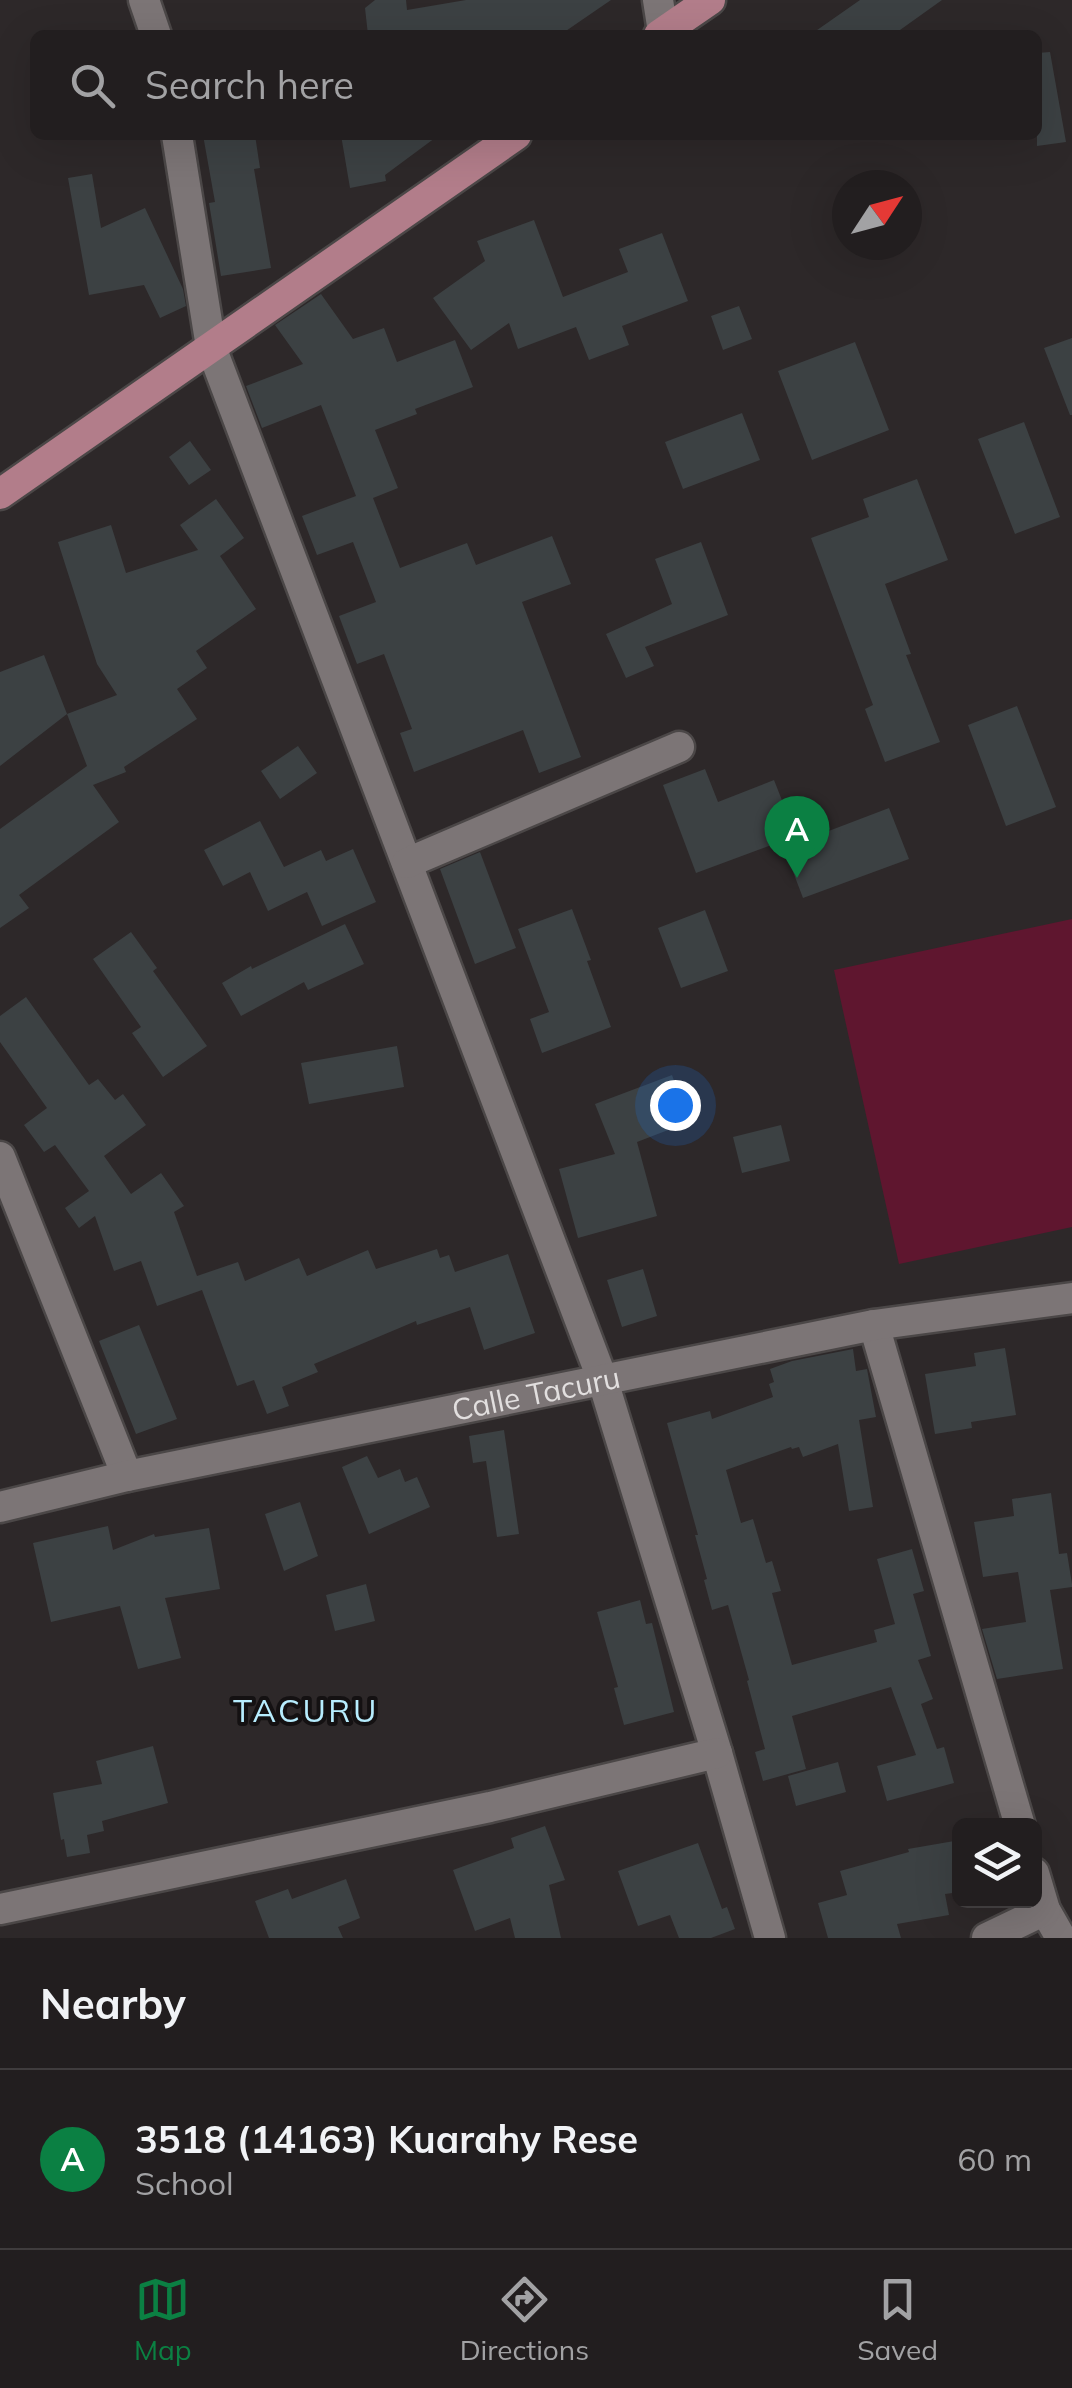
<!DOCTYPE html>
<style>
body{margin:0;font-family:Mulish,sans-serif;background:#2e2b2c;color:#f1f3f6}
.controls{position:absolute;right:30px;bottom:30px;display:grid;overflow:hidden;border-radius:15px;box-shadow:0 10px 40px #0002}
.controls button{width:90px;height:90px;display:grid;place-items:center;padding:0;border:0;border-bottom:2px solid #3f3c3d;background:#221e1f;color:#f1f3f6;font:50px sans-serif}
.compass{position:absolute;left:832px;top:170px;width:90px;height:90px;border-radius:50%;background:#221e1f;box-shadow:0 10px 40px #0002;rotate:54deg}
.you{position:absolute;left:675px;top:1105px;width:35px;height:35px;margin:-25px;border:8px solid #fff;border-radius:50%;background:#1a73e8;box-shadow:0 0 0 15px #1a73e833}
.badge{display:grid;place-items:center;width:65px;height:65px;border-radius:50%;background:#0b8043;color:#fff;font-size:32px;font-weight:700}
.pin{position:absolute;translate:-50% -82px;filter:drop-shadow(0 2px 5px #0008)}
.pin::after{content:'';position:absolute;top:52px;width:35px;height:30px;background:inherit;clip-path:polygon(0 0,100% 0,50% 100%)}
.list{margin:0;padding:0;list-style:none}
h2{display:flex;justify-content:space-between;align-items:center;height:130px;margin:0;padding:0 40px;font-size:42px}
h2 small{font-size:32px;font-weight:400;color:#a2a2a4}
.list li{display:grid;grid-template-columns:65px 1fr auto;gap:30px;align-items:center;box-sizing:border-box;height:180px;padding:0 40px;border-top:2px solid #3f3c3d}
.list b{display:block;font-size:38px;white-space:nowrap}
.list p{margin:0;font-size:32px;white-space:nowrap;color:#a2a2a4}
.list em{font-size:32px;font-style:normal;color:#a2a2a4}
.icon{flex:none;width:55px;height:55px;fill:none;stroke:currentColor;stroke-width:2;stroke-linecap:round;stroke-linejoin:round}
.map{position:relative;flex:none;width:1072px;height:1938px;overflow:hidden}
.search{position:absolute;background:#221e1f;box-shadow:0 10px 40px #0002;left:30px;right:30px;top:30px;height:110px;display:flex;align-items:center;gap:25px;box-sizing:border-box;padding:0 35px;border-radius:15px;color:#a2a2a4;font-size:38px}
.sheet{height:310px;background:#221e1f}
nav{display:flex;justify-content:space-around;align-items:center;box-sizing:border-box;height:140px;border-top:2px solid #3f3c3d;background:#221e1f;font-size:28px;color:#a2a2a4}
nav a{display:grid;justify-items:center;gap:5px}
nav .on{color:#0b8043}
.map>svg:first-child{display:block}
.green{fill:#5f162f}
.building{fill:#3c4143}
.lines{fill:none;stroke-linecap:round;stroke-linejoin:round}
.minor-casing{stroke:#4b4747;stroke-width:35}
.major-casing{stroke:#4b4747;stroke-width:35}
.minor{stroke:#7c7576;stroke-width:30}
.major{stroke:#b27d8a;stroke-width:30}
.labels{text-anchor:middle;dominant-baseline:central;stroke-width:8;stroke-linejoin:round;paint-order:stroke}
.street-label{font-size:30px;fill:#e2dfdf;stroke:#141112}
.neighbourhood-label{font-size:32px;letter-spacing:2.5px;fill:#b7edfe;stroke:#141112}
</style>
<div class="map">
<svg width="1072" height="1938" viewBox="0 0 1072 1938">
<rect width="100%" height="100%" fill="#2d2829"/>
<path class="green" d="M1072 919V1227L899 1264 834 970Z"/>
<path class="building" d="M375 0H406L407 10 466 0H611L560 35H368L365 8Z
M860 0H942L893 35H810Z
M1050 52 1066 142 1037 146V53Z
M203 135H255L260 168 254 169 271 268 221 276 209 203 215 202Z
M341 135H439L385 175 386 181 350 188Z
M92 174 101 228 145 208 183 289 186 306 160 318 144 285 89 295 68 178Z
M534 220 563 297 628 272 619 249 662 233 688 301 622 326 629 345 589 360 576 327 518 349 509 323 471 350 433 298 485 261 477 241Z
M321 294 353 339 384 328 397 362 455 340 473 387 415 409 417 414 375 430 398 488 373 498 400 568 467 543 476 565 552 536 571 584 522 602 581 757 539 773 523 730 414 772 400 733 412 729 384 654 357 664 339 616 376 602 353 542 317 555 302 516 356 496 321 405 262 428 246 386 303 364 275 325Z
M739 306 752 339 723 350 711 316Z
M1072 338V415H1070L1044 348Z
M855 342 889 430 812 460 778 371Z
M742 413 760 460 683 489 665 442Z
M1024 422 1060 517 1015 534 978 439Z
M190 441 211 470 189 485 169 457Z
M917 479 948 560 885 584 911 654 906 655 940 742 885 762 865 709 873 705 811 538 869 517 863 499Z
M216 499 244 538 220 556 256 609 196 651 207 668 177 689 197 719 124 767 126 772 93 785 119 822 19 895 29 908 0 928V829L87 766 67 714 117 695 97 664 58 542 111 525 126 573 198 550 180 525Z
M701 542 728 615 645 647 654 666 626 678 606 634 672 604 655 559Z
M44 655 67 714 0 766V672Z
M1017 706 1056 807 1006 826 968 725Z
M298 746 317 773 280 799 261 771Z
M705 769 718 802 774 780 796 836 696 873 663 785Z
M889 808 909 859 803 898 784 848Z
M260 821 284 867 321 850 326 861 353 849 376 902 322 926 307 892 268 911 250 872 223 886 204 850Z
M480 852 516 948 475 964 440 869Z
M572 909 591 960 587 961 611 1027 542 1053 530 1019 549 1012 518 929Z
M705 910 728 971 681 988 658 928Z
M345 924 364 964 308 990 304 982 241 1016 222 983 251 966 252 969Z
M131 932 157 968 153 971 207 1046 163 1077 132 1033 141 1027 93 959Z
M26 997 89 1085 98 1079 115 1100 123 1094 146 1125 104 1156 131 1194 161 1173 184 1206 174 1212 197 1276 238 1262 245 1281 299 1258 307 1276 368 1250 376 1269 437 1249 440 1258 449 1255 455 1272 508 1254 535 1333 484 1350 470 1307 417 1325 416 1321 314 1364 318 1372 282 1387 289 1406 267 1414 254 1380 237 1386 202 1290 157 1306 141 1261 114 1271 95 1216 79 1228 65 1208 89 1191 55 1145 44 1152 24 1125 47 1108 0 1042V1016Z
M397 1046 404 1087 309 1104 301 1063Z
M672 1075 689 1122 637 1142 657 1216 578 1238 559 1169 615 1154 595 1104Z
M781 1125 790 1161 742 1173 733 1137Z
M643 1269 657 1316 622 1327 607 1280Z
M139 1325 177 1419 136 1434 99 1341Z
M1005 1348 1016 1415 971 1422 972 1428 935 1434 925 1374 976 1366 974 1353Z
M853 1349 856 1371 867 1369 876 1417 859 1420 873 1507 849 1511 838 1444 803 1457 799 1447 792 1449 791 1447 726 1470 741 1523 753 1519 766 1563 772 1561 781 1591 772 1593 792 1665 877 1642 874 1630 895 1624 877 1559 912 1549 924 1591 913 1594 931 1656 918 1660 933 1699 921 1704 937 1749 944 1747 954 1783 887 1801 877 1766 916 1755 891 1687 792 1716 806 1769 763 1781 755 1752 765 1749 747 1681 749 1680 728 1605 712 1610 704 1580 707 1579 695 1535H698L667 1423 710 1411 712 1419 773 1397 769 1384 774 1382 770 1369 792 1361Z
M504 1430 519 1534 497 1537 486 1461 473 1463 469 1436Z
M367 1456 378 1478 400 1469 405 1482 417 1477 430 1507 369 1534 342 1467Z
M1051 1493 1059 1554 1067 1553 1072 1584V1587L1050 1590 1063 1669 997 1679 982 1629 1026 1622 1018 1572 983 1577 974 1522 1014 1516 1012 1499Z
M300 1502 318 1556 284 1571 265 1514Z
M108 1526 113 1550 154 1534 155 1537 209 1528 220 1589 165 1598 181 1658 138 1669 120 1606 51 1622 33 1543Z
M366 1584 375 1621 335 1631 326 1595Z
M640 1600 646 1624 652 1623 674 1712 624 1725 614 1688 618 1687 597 1612Z
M153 1746 168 1803 102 1821 104 1831 87 1835 90 1853 67 1857 64 1839 61 1840 53 1793 102 1784 96 1761Z
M838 1762 846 1792 796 1806 788 1776Z
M545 1826 565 1880 549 1885 561 1938H515L510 1918 475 1931 453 1870 514 1848 511 1838Z
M960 1840V1892L945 1894 949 1915 897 1924 901 1938H828L818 1903 847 1895 840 1871 909 1852 908 1849Z
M698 1843 722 1909 727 1907 735 1929 711 1938H679L670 1915 638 1926 618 1871Z
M346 1879 360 1918 338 1927 343 1938H269L255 1901 288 1889 292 1899Z"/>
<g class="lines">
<g class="minor-casing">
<g id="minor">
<path d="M144 0 156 35"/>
<path d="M658 0 663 32"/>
<path d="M177 135 211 347 603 1381 717 1753 770 1938"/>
<path d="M407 863 679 747"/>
<path d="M0 1157 127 1476"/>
<path d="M874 1325 1020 1826"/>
<path id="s1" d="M0 1507 127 1476 874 1325 1072 1298"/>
<path d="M1034 1873 1045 1910 1061 1938"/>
<path d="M0 1909 490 1807 717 1753"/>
<path d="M987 1938 1045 1910"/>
</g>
</g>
<g class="major-casing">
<path id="major" d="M659 35 710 0
M0 494 516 135"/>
</g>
<use href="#minor" class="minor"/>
<use href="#major" class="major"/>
</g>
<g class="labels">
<g class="street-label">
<text stroke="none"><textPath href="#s1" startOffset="548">Calle Tacuru</textPath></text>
</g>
<g class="neighbourhood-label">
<text x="306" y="1710">TACURU</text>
</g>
</g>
</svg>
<div class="controls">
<button><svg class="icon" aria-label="layers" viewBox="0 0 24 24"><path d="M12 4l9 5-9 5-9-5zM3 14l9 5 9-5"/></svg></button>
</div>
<svg class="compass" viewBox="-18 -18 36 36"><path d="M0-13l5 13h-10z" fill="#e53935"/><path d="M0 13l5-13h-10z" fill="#a2a2a4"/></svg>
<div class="you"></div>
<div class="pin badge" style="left:797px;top:878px">A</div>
<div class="search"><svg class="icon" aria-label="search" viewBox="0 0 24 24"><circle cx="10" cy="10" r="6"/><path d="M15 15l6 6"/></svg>Search here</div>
</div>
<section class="sheet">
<h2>Nearby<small></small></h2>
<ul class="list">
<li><span class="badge">A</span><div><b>3518 (14163) Kuarahy Rese</b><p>School</p></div><em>60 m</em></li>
</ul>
</section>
<nav>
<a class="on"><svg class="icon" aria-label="map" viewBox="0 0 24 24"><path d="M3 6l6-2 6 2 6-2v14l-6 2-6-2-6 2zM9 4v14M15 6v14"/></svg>Map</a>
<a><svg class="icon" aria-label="directions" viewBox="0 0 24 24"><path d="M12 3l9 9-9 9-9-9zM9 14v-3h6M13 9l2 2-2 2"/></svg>Directions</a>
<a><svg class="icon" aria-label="saved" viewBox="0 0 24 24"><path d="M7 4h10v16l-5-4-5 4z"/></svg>Saved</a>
</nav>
